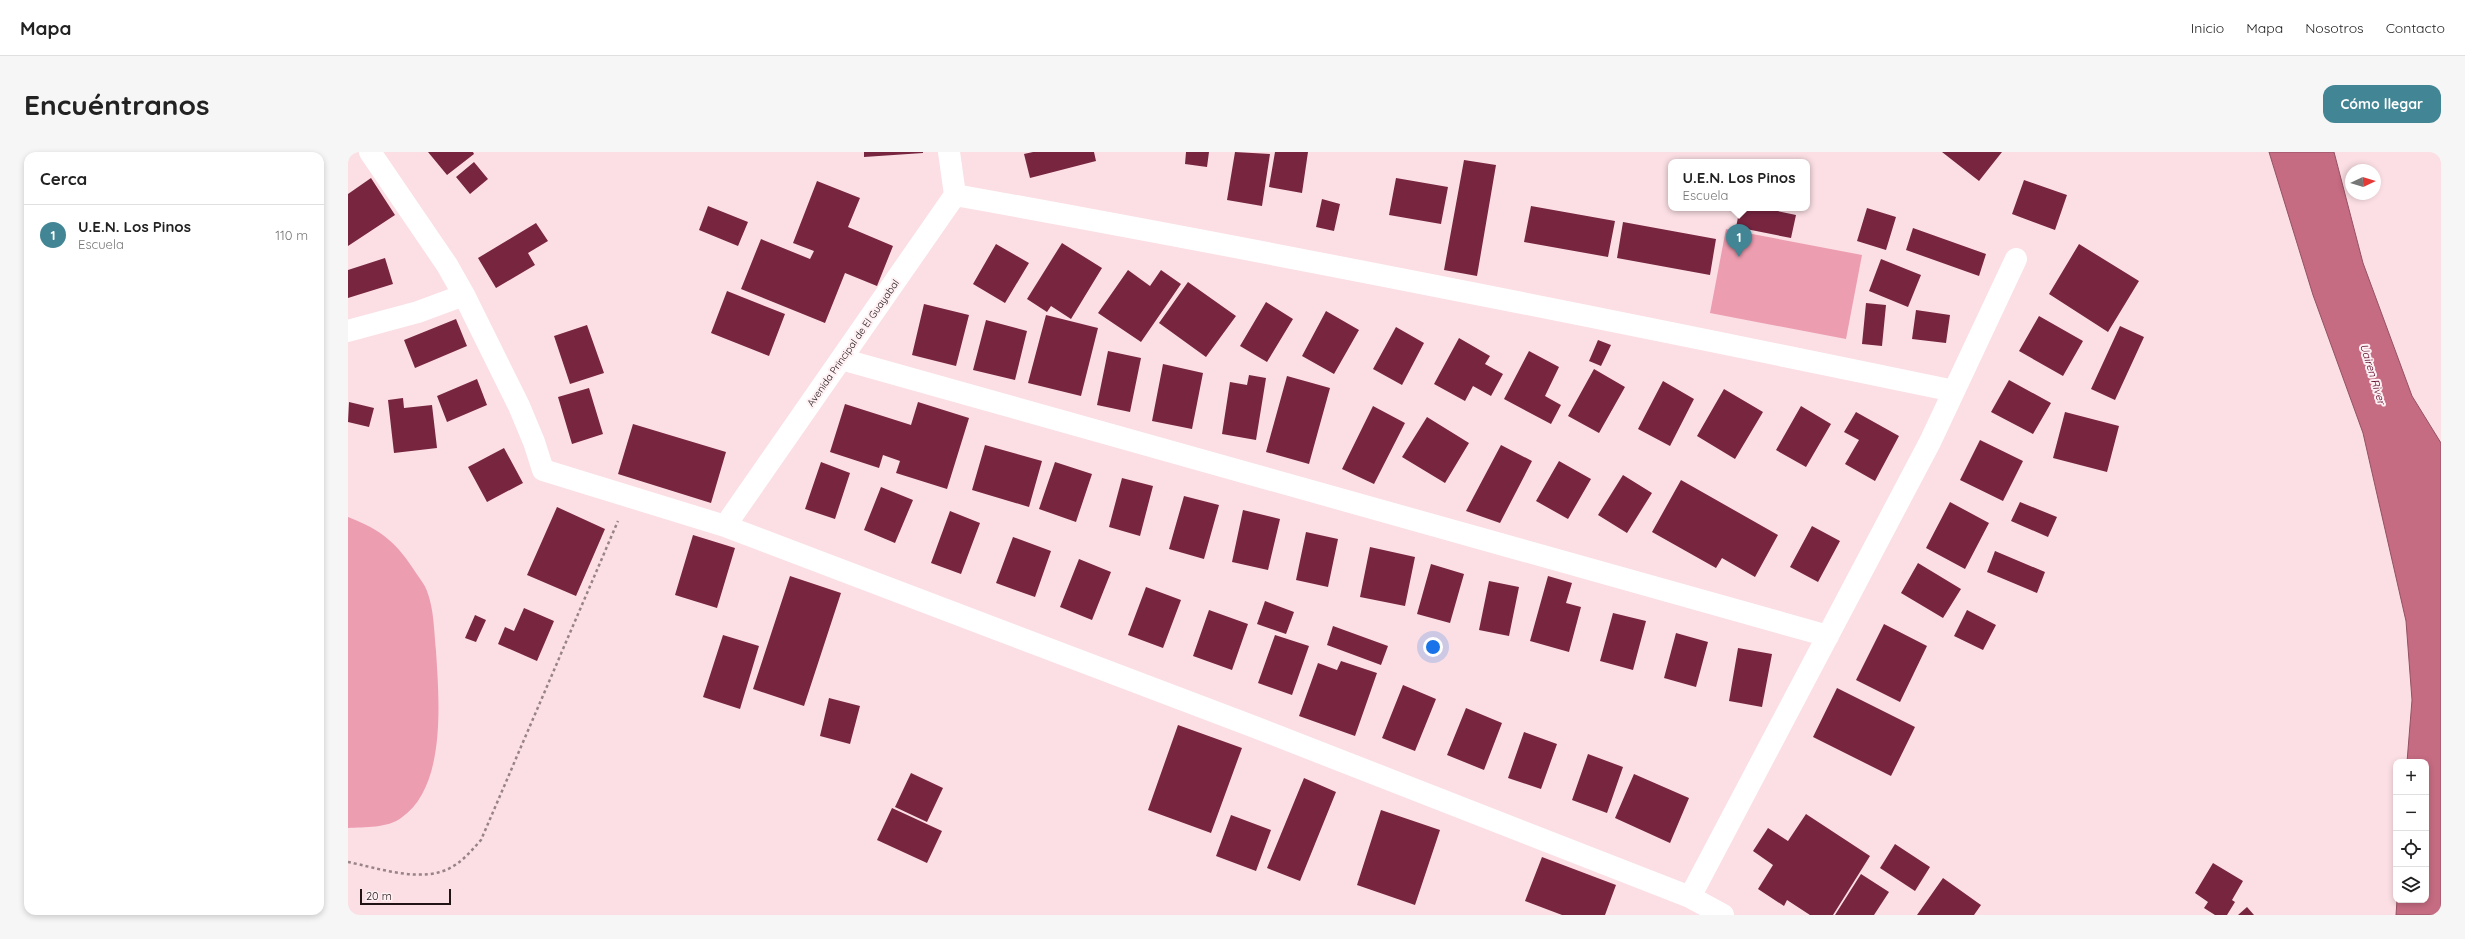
<!DOCTYPE html>
<html lang="es">
<meta charset="utf-8">
<style>
body{margin:0;font-family:Quicksand,sans-serif;background:#f6f6f6;color:#222}
.controls{position:absolute;right:12px;bottom:12px;display:grid;overflow:hidden;border-radius:8px;box-shadow:0 2px 6px #0003}
.controls button{width:36px;height:36px;display:grid;place-items:center;padding:0;border:0;border-bottom:1px solid #e0e0e0;background:#fff;color:#222;font:20px sans-serif}
.compass{position:absolute;left:1997px;top:12px;width:36px;height:36px;border-radius:50%;background:#fff;box-shadow:0 2px 6px #0003;rotate:86deg}
.scale{position:absolute;left:12px;bottom:10px;width:91px;box-sizing:border-box;padding-left:4px;border:2px solid #201416;border-top:0;font-size:11px;line-height:14px;white-space:nowrap;color:#201416;-webkit-text-stroke:3px #fef0f3;paint-order:stroke}
.you{position:absolute;left:1085px;top:495px;width:14px;height:14px;margin:-10px;border:3px solid #fff;border-radius:50%;background:#1a73e8;box-shadow:0 0 0 6px #1a73e833}
.badge{display:grid;place-items:center;width:26px;height:26px;border-radius:50%;background:#428594;color:#fff;font-size:13px;font-weight:700}
.pin{position:absolute;translate:-50% -33px;filter:drop-shadow(0 1px 2px #0008)}
.pin::after{content:'';position:absolute;top:21px;width:14px;height:12px;background:inherit;clip-path:polygon(0 0,100% 0,50% 100%)}
.popup{position:absolute;left:1320px;top:7px;width:142px;height:52px;box-sizing:border-box;display:grid;place-content:center;border-radius:8px;background:#fff;filter:drop-shadow(0 1px 3px #0005);font-size:13px;white-space:nowrap;color:#767676}
.popup b{font-size:15px;color:#222}
.popup::after{content:'';position:absolute;left:50%;top:100%;margin-left:-8px;border:8px solid transparent;border-top-color:#fff}
.list{margin:0;padding:0;list-style:none}
h2{display:flex;justify-content:space-between;align-items:center;height:52px;margin:0;padding:0 16px;font-size:17px}
h2 small{font-size:13px;font-weight:400;color:#767676}
.list li{display:grid;grid-template-columns:26px 1fr auto;gap:12px;align-items:center;box-sizing:border-box;height:60px;padding:0 16px;border-top:1px solid #e0e0e0}
.list b{display:block;font-size:15px;white-space:nowrap}
.list p{margin:0;font-size:13px;white-space:nowrap;color:#767676}
.list em{font-size:13px;font-style:normal;color:#767676}
.icon{flex:none;width:22px;height:22px;fill:none;stroke:currentColor;stroke-width:2;stroke-linecap:round;stroke-linejoin:round}
.map{position:relative;flex:none;width:2093px;height:763px;overflow:hidden;border-radius:12px}
header{display:flex;align-items:center;gap:24px;box-sizing:border-box;height:56px;padding:0 20px;background:#fff;border-bottom:1px solid #e0e0e0}
header strong{font-size:19px}
nav{display:flex;gap:22px;margin-inline-start:auto;font-size:14px}
.intro{display:flex;align-items:center;justify-content:space-between;box-sizing:border-box;height:96px;padding:0 24px}
h1{margin:0;font-size:28px}
.button{padding:10px 18px;border-radius:12px;background:#428594;color:#fff;font-size:14px;font-weight:700}
main{display:flex;gap:24px;padding:0 24px}
aside{flex:1;background:#fff;border-radius:12px;box-shadow:0 2px 6px #0003}
.map>svg:first-child{display:block}
.green{fill:#ed9db0}
.water{fill:#c56b82;stroke:#945162}
.building{fill:#782540}
.lines{fill:none;stroke-linecap:round;stroke-linejoin:round}
.path{stroke:#988387;stroke-width:2.5;stroke-dasharray:3 3;stroke-linecap:butt}
.minor{stroke:#fff;stroke-width:22}
.labels{text-anchor:middle;dominant-baseline:central;stroke-width:4;stroke-linejoin:round;paint-order:stroke}
.street-label{font-size:10px;fill:#201416;stroke:#fef0f3}
.water-label{font-size:11px;font-style:italic;fill:#5b0528;stroke:#fef0f3}
</style>
<header>
<strong>Mapa</strong>
<nav><a>Inicio</a><a>Mapa</a><a>Nosotros</a><a>Contacto</a></nav>
</header>
<div class="intro"><h1>Encuéntranos</h1><a class="button">Cómo llegar</a></div>
<main>
<aside>
<h2>Cerca<small></small></h2>
<ul class="list">
<li><span class="badge">1</span><div><b>U.E.N. Los Pinos</b><p>Escuela</p></div><em>110 m</em></li>
</ul>
</aside>
<div class="map">
<svg width="2093" height="763" viewBox="0 0 2093 763">
<rect width="100%" height="100%" fill="#fbdfe4"/>
<path class="green" d="M1378 77 1514 103 1498 187 1362 161Z
M0 365C34 378 49 391 68 421 72 427 77 433 79 439 86 457 86 479 88 499 91 547 99 635 53 666 40 676 16 675 0 676Z"/>
<path class="water" d="M1921 0H1986L2015 111 2064 244 2093 291V763H2048L2049 748H2078V610H2059L2064 548 2058 469 2015 281 1965 143Z"/>
<path class="building" d="M80 0H125L126 2 99 23Z
M516 0H575V1L516 5Z
M685 0H746L748 9 682 26 676 2Z
M838 0H861L859 15 837 12Z
M887 0 922 2 914 54 879 48Z
M927 0H960L954 41 921 35Z
M1594 0H1654L1631 29Z
M1116 8 1148 13 1129 124 1096 118Z
M126 10 140 27 122 42 108 25Z
M23 26 47 63 0 94V42Z
M1048 26 1100 35 1093 72 1041 63Z
M1676 28 1719 43 1707 78 1664 62Z
M469 29 512 46 500 75 545 94 529 134 497 121 477 171 393 137 413 87 462 107 466 99 445 91Z
M974 47 992 52 986 79 968 75Z
M360 54 400 70 390 94 351 78Z
M1183 54 1267 69 1260 105 1176 90Z
M1392 56H1415L1448 63 1443 86 1388 75Z
M1519 56 1548 65 1538 98 1509 89Z
M1275 70 1368 87 1362 123 1269 106Z
M188 71 200 89 180 101 187 113 148 136 130 106Z
M1565 76 1638 102 1631 124 1558 98Z
M714 91 754 116 723 167 703 154 699 160 679 147Z
M648 92 681 111 657 151 625 132Z
M1731 92 1791 129 1760 180 1701 142Z
M37 106 45 132 0 146V118Z
M1533 107 1573 123 1560 155 1521 139Z
M780 118 802 134 813 118 833 132 793 190 750 161Z
M840 130 888 164 858 205 811 171Z
M379 139 437 162 421 204 363 181Z
M918 150 945 167 919 210 892 194Z
M1518 151 1538 153 1534 194 1514 192Z
M576 152 621 163 608 214 564 203Z
M1568 158 1602 163 1598 191 1564 187Z
M978 159 1011 178 986 222 954 204Z
M698 163 750 176 733 244 680 231Z
M1691 164 1735 189 1715 224 1671 199Z
M108 167 119 194 67 216 56 188Z
M638 168 679 179 667 228 625 218Z
M239 173 256 221 222 232 206 184Z
M1772 174 1796 185 1767 248 1743 237Z
M1048 175 1076 191 1054 233 1025 217Z
M1111 186 1142 204 1137 212 1155 222 1143 244 1125 234 1117 249 1086 232Z
M1250 188 1263 193 1253 214 1241 209Z
M760 199 793 206 782 260 749 253Z
M1181 199 1211 215 1197 244 1213 253 1203 272 1156 247Z
M815 212 855 221 844 277 804 269Z
M1246 217 1277 235 1251 281 1220 264Z
M901 223 918 226 908 288 874 282 882 230 899 233Z
M939 224 982 236 961 312 918 300Z
M129 227 139 253 99 270 89 244Z
M1661 228 1703 251 1685 282 1643 260Z
M1315 229 1346 247 1322 294 1290 277Z
M241 236 255 282 224 292 210 245Z
M1376 237 1415 260 1387 307 1349 284Z
M55 246 56 256 84 253 89 296 46 301 40 248Z
M1 250 26 256 21 275 0 270Z
M570 250 621 266 599 337 548 321 552 309 535 303 531 316 482 300 497 252 563 273Z
M1025 254 1057 271 1026 332 994 317Z
M1453 254 1483 272 1458 315 1428 298Z
M1508 260 1551 284 1527 329 1497 312 1511 288 1496 280Z
M1717 260 1771 274 1759 320 1705 306Z
M1079 265 1121 291 1097 331 1054 305Z
M285 272 378 300 363 351 270 322Z
M1632 288 1675 309 1655 349 1612 328Z
M637 293 694 309 681 355 624 338Z
M1153 293 1184 309 1152 371 1118 359Z
M156 296 175 331 139 350 120 315Z
M1211 309 1243 327 1220 367 1188 349Z
M473 310 502 321 487 367 457 357Z
M707 310 744 322 728 370 691 357Z
M1275 323 1304 341 1279 381 1250 363Z
M774 326 805 334 792 384 761 375Z
M1333 328 1430 383 1407 425 1374 406 1368 416 1304 380Z
M533 335 565 348 547 391 516 378Z
M836 344 871 353 856 407 821 397Z
M1602 350 1641 371 1617 417 1578 396Z
M1672 350 1709 365 1700 385 1663 369Z
M209 355 257 377 228 444 179 423Z
M895 358 932 367 920 418 884 410Z
M602 359 632 371 613 422 583 411Z
M1464 374 1492 389 1470 430 1442 415Z
M958 380 990 387 980 435 948 428Z
M345 383 387 396 369 456 327 443Z
M665 385 703 399 687 445 648 431Z
M1022 395 1067 405 1057 454 1012 445Z
M1647 399 1697 420 1689 441 1639 420Z
M731 407 763 420 744 468 712 455Z
M1570 411 1613 437 1595 466 1553 441Z
M1083 412 1116 422 1102 471 1069 462Z
M442 424 493 441 456 554 405 537Z
M1200 424 1224 431 1218 451 1233 455 1221 500 1182 489Z
M1141 429 1171 435 1161 484 1131 478Z
M798 435 833 448 815 496 780 483Z
M917 449 946 460 938 482 909 472Z
M176 456 206 469 189 509 150 492 157 475 166 479Z
M861 458 900 472 884 518 845 504Z
M1619 458 1648 473 1635 498 1606 484Z
M1265 461 1298 469 1285 518 1252 509Z
M127 463 138 468 128 490 117 486Z
M1536 472 1579 494 1552 550 1508 528Z
M985 474 1040 494 1033 513 979 493Z
M1328 481 1360 490 1348 535 1316 526Z
M375 483 411 494 392 557 355 545Z
M927 483 961 494 944 543 910 531Z
M1390 496 1424 502 1414 555 1381 549Z
M993 509 1029 521 1007 584 951 564 970 511 989 518Z
M1055 533 1088 547 1067 599 1034 586Z
M1489 536 1567 575 1543 624 1465 585Z
M481 546 512 554 502 592 472 584Z
M1118 556 1154 571 1136 618 1099 603Z
M830 573 894 596 863 681 800 658Z
M1176 580 1209 592 1193 637 1160 626Z
M1240 602 1275 615 1259 661 1224 648Z
M563 621 595 636 579 670 547 655Z
M1286 622 1341 646 1322 691 1267 666Z
M956 626 988 640 952 729 919 716Z
M544 656 594 679 579 711 529 688Z
M1033 658 1092 678 1067 753 1009 733Z
M1458 662 1522 704 1485 763H1462L1439 748 1436 754 1410 737 1425 713 1405 699 1420 676 1440 689Z
M883 663 923 678 908 719 868 704Z
M1547 692 1582 715 1567 739 1532 716Z
M1194 705 1268 733 1257 763H1214L1177 749Z
M1865 711 1895 729 1884 748 1887 750 1879 763H1867L1856 756 1860 750 1847 741Z
M1513 722 1541 740 1526 763H1487Z
M1595 726 1633 753 1626 763H1569Z
M1899 755 1906 763H1890Z"/>
<g class="lines">
<path class="path" d="M0 710C30 716 75 732 104 715 116 708 124 698 133 688L270 369"/>
<path class="minor" d="M22 0 99 113 116 143 171 254 186 290 195 318 377 374 904 574 1342 745 1375 763
M607 43C941 103 1274 170 1606 239
M0 179 70 160 116 143
M493 207 1480 484
M377 374 607 43 601 0
M1342 745 1582 290 1668 107"/>
</g>
<g class="labels">
<g class="street-label">
<text transform="translate(505 191) rotate(-55)">Avenida Principal de El Guayabal</text>
</g>
<g class="water-label">
<text transform="translate(2025 222) rotate(73)">Uairen River</text>
</g>
</g>
</svg>
<div class="controls">
<button>+</button>
<button>−</button>
<button><svg class="icon" aria-label="locate" viewBox="0 0 24 24"><circle cx="12" cy="12" r="6"/><path d="M12 2v4M12 18v4M2 12h4M18 12h4"/></svg></button>
<button><svg class="icon" aria-label="layers" viewBox="0 0 24 24"><path d="M12 4l9 5-9 5-9-5zM3 14l9 5 9-5"/></svg></button>
</div>
<svg class="compass" viewBox="-18 -18 36 36"><path d="M0-13l5 13h-10z" fill="#e53935"/><path d="M0 13l5-13h-10z" fill="#767676"/></svg>
<div class="scale">20 m</div>
<div class="you"></div>
<div class="pin badge" style="left:1391px;top:105px">1</div>
<div class="popup"><b>U.E.N. Los Pinos</b>Escuela</div>
</div>
</main>
